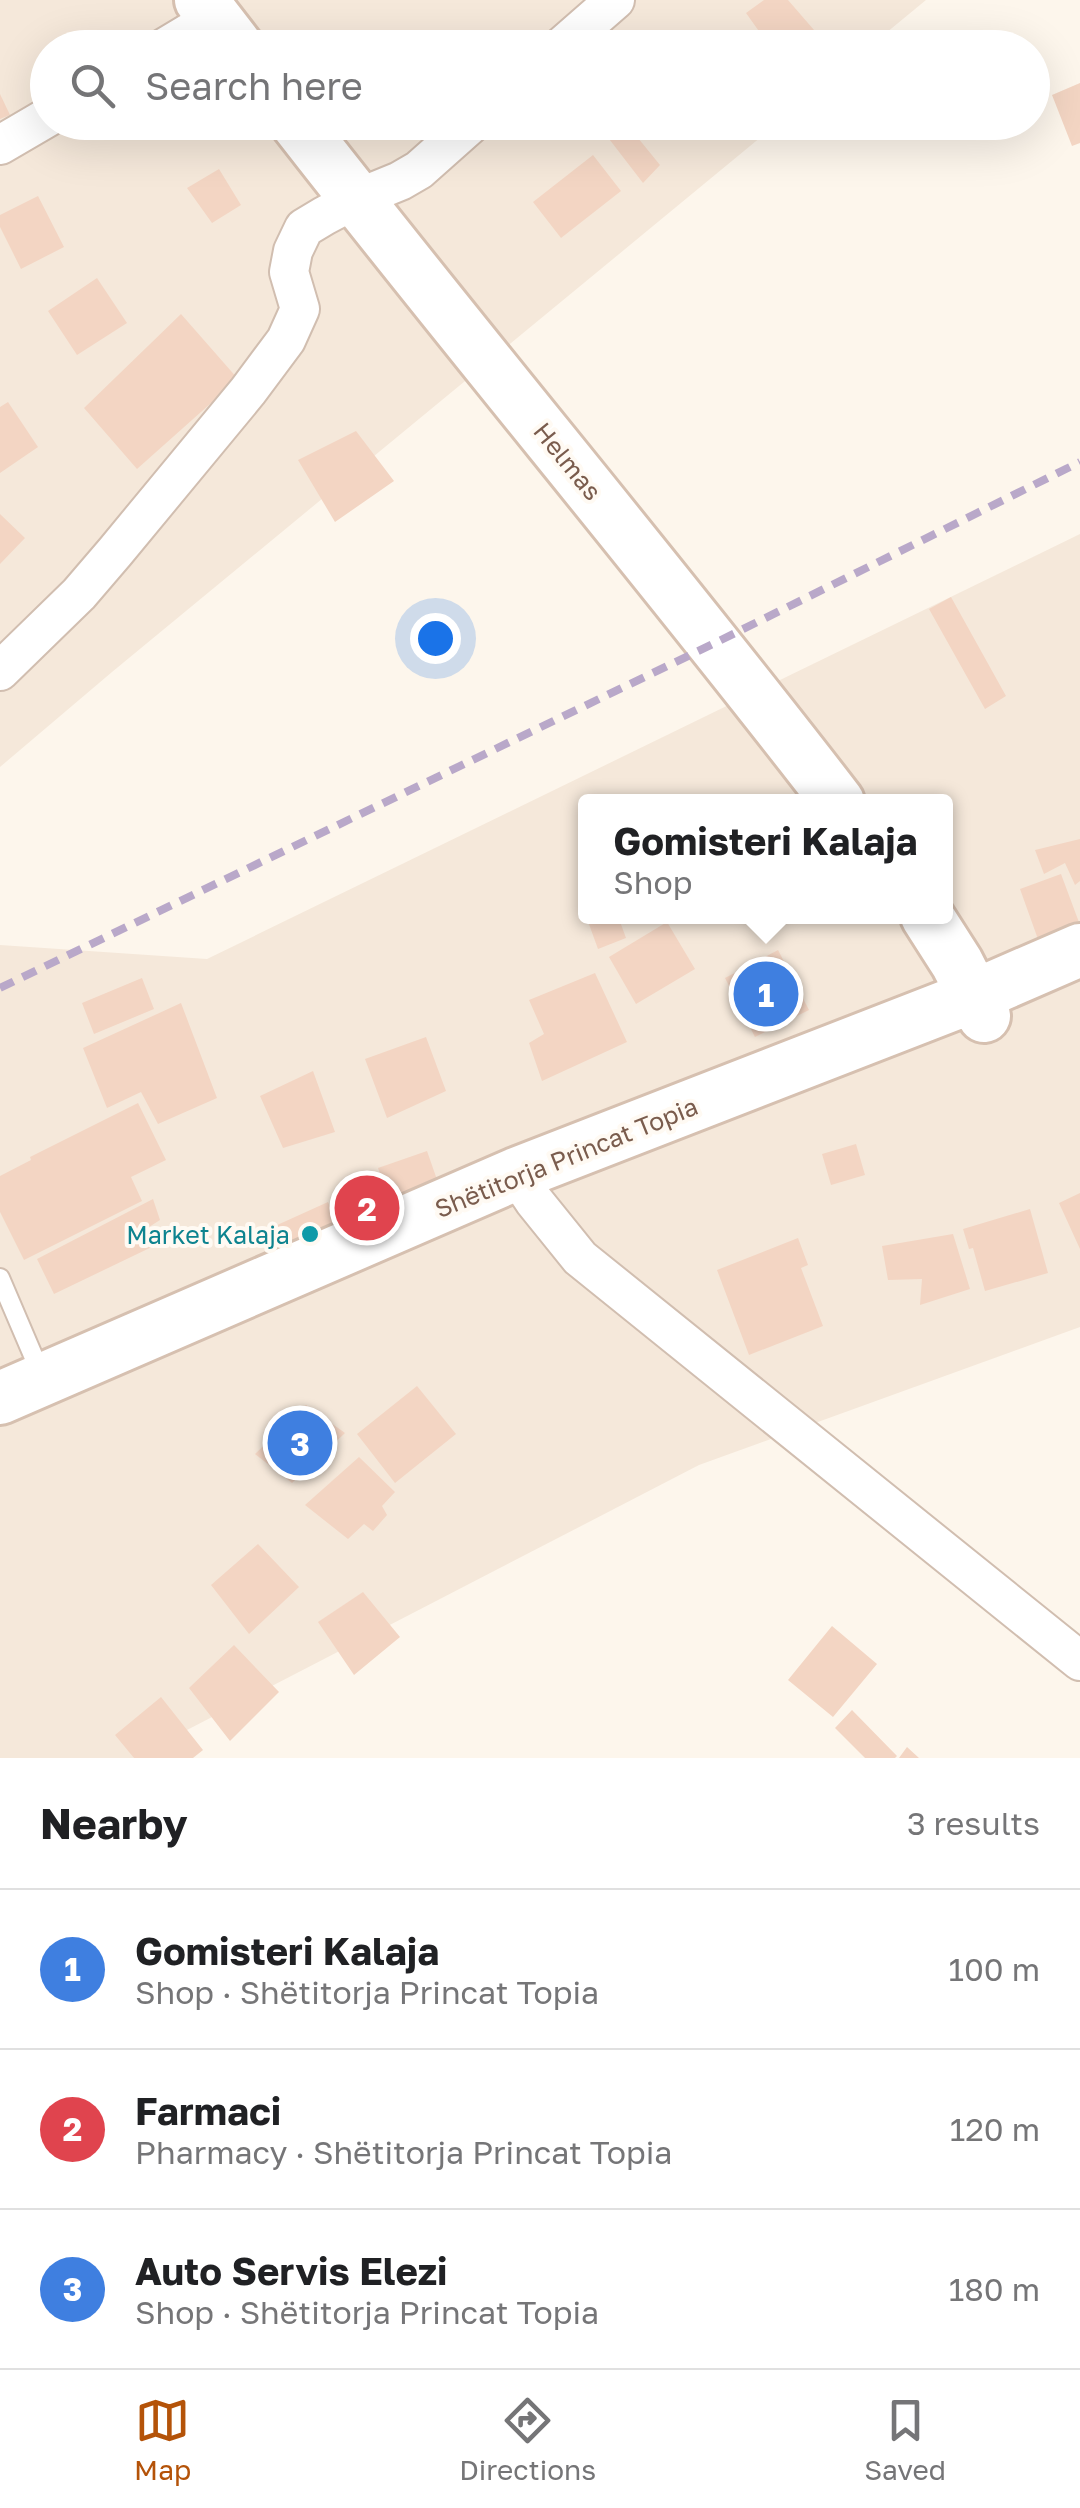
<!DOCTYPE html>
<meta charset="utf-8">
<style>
body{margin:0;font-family:"Golos Text",sans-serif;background:#f2f2f2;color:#202124}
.you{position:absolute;left:435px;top:638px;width:35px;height:35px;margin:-25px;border:8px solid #fff;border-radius:50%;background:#1a73e8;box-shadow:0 0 0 15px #1a73e833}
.badge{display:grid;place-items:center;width:65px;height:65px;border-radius:50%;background:#b45309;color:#fff;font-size:32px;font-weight:700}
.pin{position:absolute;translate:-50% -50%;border:5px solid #fff;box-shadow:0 2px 10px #0006}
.popup{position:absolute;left:578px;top:794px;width:375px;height:130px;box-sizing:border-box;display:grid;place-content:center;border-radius:10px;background:#fff;filter:drop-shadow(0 2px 8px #0005);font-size:32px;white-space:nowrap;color:#757577}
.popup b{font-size:38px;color:#202124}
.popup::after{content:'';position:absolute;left:50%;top:100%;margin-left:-20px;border:20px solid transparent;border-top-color:#fff}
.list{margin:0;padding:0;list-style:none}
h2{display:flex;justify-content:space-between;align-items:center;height:130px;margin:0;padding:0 40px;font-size:42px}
h2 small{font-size:32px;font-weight:400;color:#757577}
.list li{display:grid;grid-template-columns:65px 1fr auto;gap:30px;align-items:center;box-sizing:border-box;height:160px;padding:0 40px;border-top:2px solid #e0e0e0}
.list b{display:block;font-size:38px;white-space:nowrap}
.list p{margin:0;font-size:32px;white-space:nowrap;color:#757577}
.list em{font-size:32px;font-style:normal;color:#757577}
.icon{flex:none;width:55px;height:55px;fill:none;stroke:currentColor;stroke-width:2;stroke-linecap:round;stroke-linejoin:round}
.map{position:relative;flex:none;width:1080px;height:1758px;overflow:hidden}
.search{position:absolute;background:#fff;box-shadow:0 10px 40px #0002;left:30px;right:30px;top:30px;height:110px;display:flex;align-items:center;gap:25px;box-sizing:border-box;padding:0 35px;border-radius:55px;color:#757577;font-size:38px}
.sheet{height:610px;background:#fff}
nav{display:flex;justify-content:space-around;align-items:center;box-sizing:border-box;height:140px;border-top:2px solid #e0e0e0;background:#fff;font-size:28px;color:#757577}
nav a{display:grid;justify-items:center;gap:5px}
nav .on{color:#b45309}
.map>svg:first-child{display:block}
.residential{fill:#f5e8da;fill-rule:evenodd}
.building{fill:#f3d5c3}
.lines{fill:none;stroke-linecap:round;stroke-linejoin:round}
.lane-casing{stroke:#d1beb0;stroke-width:22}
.street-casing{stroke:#d1beb0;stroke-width:42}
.secondary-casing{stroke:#d6c0b0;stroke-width:58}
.lane{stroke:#fff;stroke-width:18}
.street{stroke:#fff;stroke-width:38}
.secondary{stroke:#fff;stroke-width:52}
.rail{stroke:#b9a8c9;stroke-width:8;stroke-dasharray:15 10;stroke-linecap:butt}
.culture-dot{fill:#0f9aa8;stroke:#fffaf3;stroke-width:4}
.labels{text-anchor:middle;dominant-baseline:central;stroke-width:8;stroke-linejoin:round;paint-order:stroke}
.street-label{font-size:25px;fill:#7a5c4d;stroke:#fffaf3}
.culture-label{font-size:25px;fill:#0d838f;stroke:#fffaf3;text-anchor:end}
</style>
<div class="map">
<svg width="1080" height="1758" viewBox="0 0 1080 1758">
<rect width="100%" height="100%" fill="#fdf6ec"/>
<path class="residential" d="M0 0H926L869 47 48 48V122L778 123 112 672 0 767Z
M1080 534V1327L699 1465 133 1758H0V945L207 959ZM586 802H946V916H586Z"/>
<path class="building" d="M764 0H788L814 30 790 48H771L746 13Z
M1080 83V143L1072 146 1052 95Z
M0 94 10 115 0 119Z
M596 122H625L660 165 643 183Z
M593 155 621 191 561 238 533 202Z
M219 169 241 205 212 223 187 188Z
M38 196 64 247 21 269 0 227V215Z
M97 278 127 323 77 355 48 311Z
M181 314 238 379 137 469 84 408Z
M8 402 38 447 0 473V407Z
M356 431 394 481 335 522 298 460Z
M0 514 25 538 0 564Z
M951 597 1006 696 985 709 929 609Z
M1080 839V881L1075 885 1065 863 1044 874 1035 850Z
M1061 874 1080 925 1039 942 1020 889Z
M586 916H618L626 938 598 949Z
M667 922 695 969 636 1004 609 957Z
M778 950 809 1010 755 1037 725 978Z
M595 973 627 1042 542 1081 529 1043 544 1034 529 1000Z
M142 978 154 1009 94 1034 82 1003Z
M181 1003 217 1098 158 1124 141 1092 107 1108 83 1048Z
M426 1037 446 1091 387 1118 365 1059Z
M313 1071 335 1132 283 1148 260 1096Z
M138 1103 166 1160 131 1177 142 1201 24 1260 0 1212V1176L31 1160 30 1157Z
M856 1144 865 1175 831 1185 822 1154Z
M427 1151 442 1194 393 1211 378 1168Z
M376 1182 393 1218 358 1235 341 1198Z
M1080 1193V1249L1059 1203Z
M153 1199 160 1220 149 1227 158 1244 54 1294 37 1259Z
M328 1202 345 1241 292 1265 275 1226Z
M1030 1209 1048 1273 985 1291 973 1248 969 1249 963 1229Z
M953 1234 970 1289 920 1305 922 1279 888 1280 882 1246Z
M798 1238 808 1265 801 1268 823 1326 749 1355 717 1270Z
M417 1386 456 1434 395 1483 357 1434Z
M306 1405 345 1433 292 1483 255 1454Z
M359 1457 395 1492 382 1506 387 1515 373 1531 364 1524 348 1539 305 1505Z
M258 1544 299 1587 249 1634 211 1585Z
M363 1592 400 1637 354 1675 318 1622Z
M832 1626 877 1664 833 1717 788 1680Z
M234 1645 279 1692 230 1741 189 1688Z
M161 1697 203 1750 193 1758H134L115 1735Z
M852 1710 897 1756 895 1758H865L835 1728Z
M907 1747 919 1758H899Z"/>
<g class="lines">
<g class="lane-casing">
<path id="lane" d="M0 1278 41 1374"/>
</g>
<g class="street-casing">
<path id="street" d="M164 48 214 18
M560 48 615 0
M0 145 48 117
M0 671 79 594 115 552 248 391 286 340 300 309 289 272 293 251 304 228 324 216 356 199 400 181 419 170 473 122
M516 1174 534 1201 580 1258 1080 1661"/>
</g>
<g class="secondary-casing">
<path id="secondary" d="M201 0 238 48
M296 122C474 351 661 572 838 802
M927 916 957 963 984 1016
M0 1398 516 1174 974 996 1080 950"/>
</g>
<use href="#lane" class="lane"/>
<use href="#street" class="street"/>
<use href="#secondary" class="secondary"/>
<path class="rail" d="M0 988 715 643 1080 462"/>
</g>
<circle class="culture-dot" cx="310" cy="1234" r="10"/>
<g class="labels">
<g class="street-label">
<text transform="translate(568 461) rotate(51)">Helmas</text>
<text transform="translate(566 1157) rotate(-22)">Shëtitorja Princat Topia</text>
</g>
<g class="culture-label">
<text x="290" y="1234">Market Kalaja</text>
</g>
</g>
</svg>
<div class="you"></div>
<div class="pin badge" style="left:766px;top:994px;background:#3f7fe0">1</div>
<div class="popup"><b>Gomisteri Kalaja</b>Shop</div>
<div class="pin badge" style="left:367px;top:1208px;background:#e0444e">2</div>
<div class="pin badge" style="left:300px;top:1443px;background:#3f7fe0">3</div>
<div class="search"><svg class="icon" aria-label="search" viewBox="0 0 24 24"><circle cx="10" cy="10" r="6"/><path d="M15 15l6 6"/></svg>Search here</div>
</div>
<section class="sheet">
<h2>Nearby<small>3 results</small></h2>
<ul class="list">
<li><span class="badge" style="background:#3f7fe0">1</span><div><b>Gomisteri Kalaja</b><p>Shop · Shëtitorja Princat Topia</p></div><em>100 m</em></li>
<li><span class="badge" style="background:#e0444e">2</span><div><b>Farmaci</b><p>Pharmacy · Shëtitorja Princat Topia</p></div><em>120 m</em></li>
<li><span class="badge" style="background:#3f7fe0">3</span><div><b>Auto Servis Elezi</b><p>Shop · Shëtitorja Princat Topia</p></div><em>180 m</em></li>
</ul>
</section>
<nav>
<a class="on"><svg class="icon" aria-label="map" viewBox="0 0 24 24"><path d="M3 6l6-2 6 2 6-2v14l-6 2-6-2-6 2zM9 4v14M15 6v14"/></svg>Map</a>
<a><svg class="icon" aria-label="directions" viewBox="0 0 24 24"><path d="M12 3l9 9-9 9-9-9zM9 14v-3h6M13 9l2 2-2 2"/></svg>Directions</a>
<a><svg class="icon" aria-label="saved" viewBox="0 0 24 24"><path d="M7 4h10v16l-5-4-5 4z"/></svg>Saved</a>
</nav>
